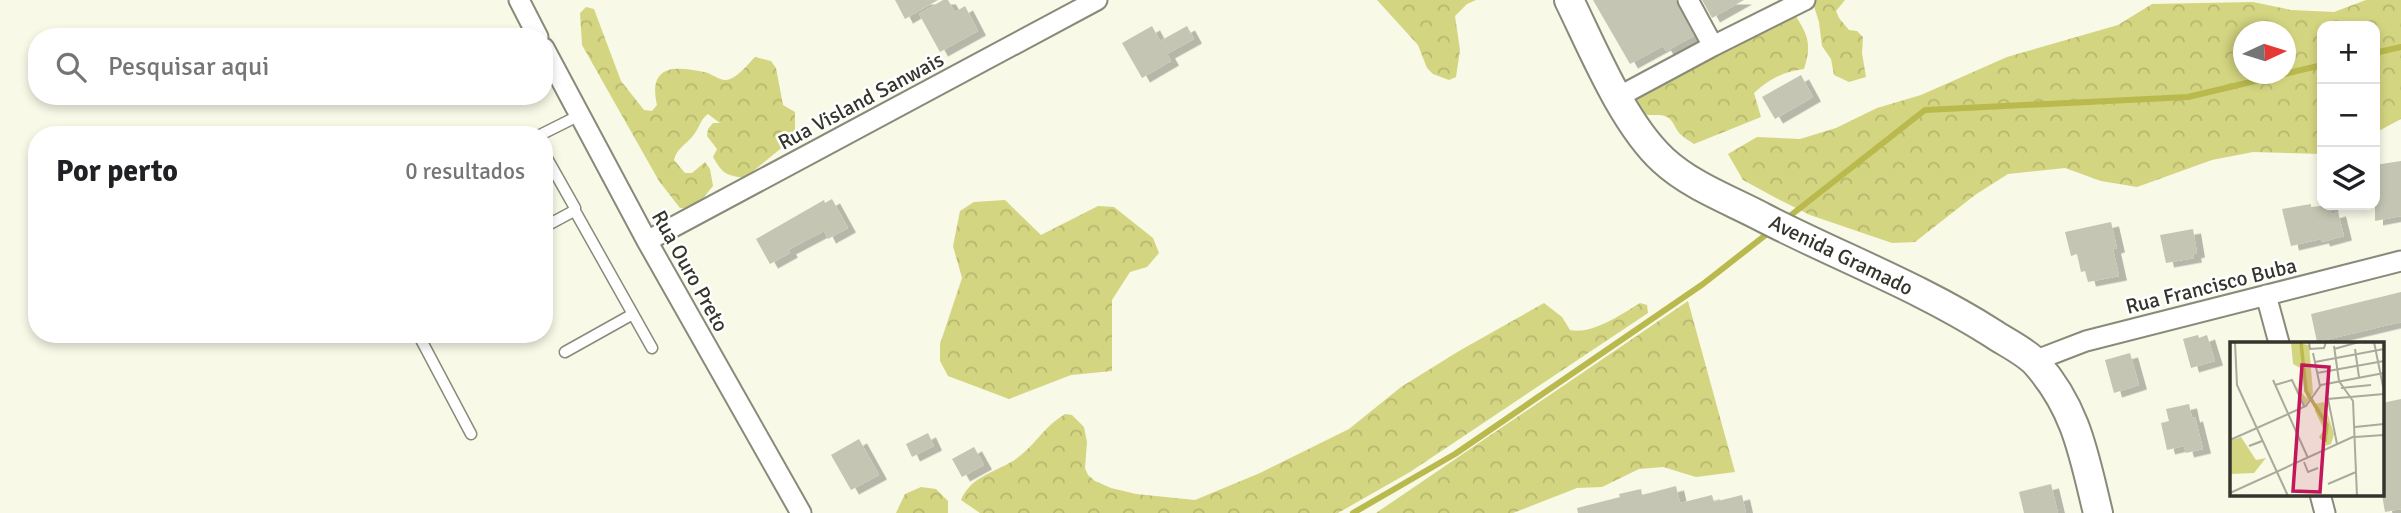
<!DOCTYPE html>
<html lang="pt">
<meta charset="utf-8">
<style>
body{margin:0;font-family:Signika,sans-serif;background:#f2f2f2;color:#202124}
.controls{position:absolute;right:21px;top:21px;display:grid;overflow:hidden;border-radius:14px;box-shadow:0 4px 10px #0003}
.controls button{width:63px;height:63px;display:grid;place-items:center;padding:0;border:0;border-bottom:2px solid #e0e0e0;background:#fff;color:#202124;font:35px sans-serif}
.compass{position:absolute;left:2233px;top:21px;width:63px;height:63px;border-radius:50%;background:#fff;box-shadow:0 4px 10px #0003;rotate:86deg}
.list{margin:0;padding:0;list-style:none}
h2{display:flex;justify-content:space-between;align-items:center;height:91px;margin:0;padding:0 28px;font-size:30px}
h2 small{font-size:23px;font-weight:400;color:#757577}
.icon{flex:none;width:38px;height:38px;fill:none;stroke:currentColor;stroke-width:2;stroke-linecap:round;stroke-linejoin:round}
.map{position:relative;flex:none;width:2401px;height:513px;overflow:hidden}
.search{position:absolute;background:#fff;box-shadow:0 4px 10px #0003;left:28px;top:28px;width:525px;height:77px;display:flex;align-items:center;gap:18px;box-sizing:border-box;padding:0 24px;border-radius:28px;color:#757577;font-size:26px}
.panel{position:absolute;background:#fff;box-shadow:0 4px 10px #0003;left:28px;top:126px;width:525px;height:217px;border-radius:28px}
.map>svg:first-child{display:block}
.forest{fill:url(#forest-crowns);fill-rule:evenodd}
.lines{fill:none;stroke-linecap:round;stroke-linejoin:round}
.stream{stroke:#b9b94e;stroke-width:6}
.building{fill:#c4c5b3;filter:url(#shadow)}
.lane-casing{stroke:#898a7a;stroke-width:13}
.street-casing{stroke:#898a7a;stroke-width:23}
.secondary-casing{stroke:#898a7a;stroke-width:32}
.lane{stroke:#fff;stroke-width:10}
.street{stroke:#fff;stroke-width:19}
.secondary{stroke:#fff;stroke-width:28}
.labels{text-anchor:middle;dominant-baseline:central;stroke-width:5;stroke-linejoin:round;paint-order:stroke}
.street-label{font-size:21px;fill:#35352e;stroke:#fff}
.inset-river{fill:none;stroke:#b9b94e;stroke-width:3.5}
.inset-road{fill:none;stroke:#aaab9d;stroke-width:2}
.view{fill:#c2185b;fill-opacity:0.15;stroke:#c2185b;stroke-width:3.5}
.inset-edge{fill:none;stroke:#35352e;stroke-width:3.5}
</style>
<div class="map">
<svg width="2401" height="513" viewBox="0 0 2401 513">
<defs>
<pattern id="forest-crowns" width="20" height="18" patternUnits="userSpaceOnUse" patternTransform="scale(1.75)"><rect width="20" height="18" fill="#d4d580"/><path d="M2 6a3 3 0 1 1 6 0M12 15a3 3 0 1 1 6 0" fill="none" stroke="#b7b76f"/></pattern>
<filter id="shadow"><feDropShadow dx="8" dy="4.5" stdDeviation="0" flood-color="#0004"/></filter>
</defs>
<rect width="100%" height="100%" fill="#f8f9e7"/>
<path class="forest" d="M1377 0H1476L1467 4 1455 16 1460 50 1456 77 1449 80 1433 74 1427 68 1418 45Z
M1812 0H1845L1836 11 1839 18 1849 30 1857 31 1863 37 1862 53 1866 77 1849 82 1834 75 1831 59 1822 46 1819 22Z
M2366 0H2401V119L2375 133V26H2322V154L2253 152 2212 160 2137 187 2101 181 2065 168 2008 174 1975 195 1915 242 1892 243 1810 215 1776 198 1743 180 1728 154 1757 137 1800 139 1836 128 1877 108 1921 95 2007 57 2118 25 2152 4 2253 2 2291 10 2334 12ZM2244 32H2286V74H2244Z
M586 7 594 9 621 81 644 110 652 111 657 105C648 66 673 65 704 72 712 73 721 83 730 79 739 76 748 64 755 57L771 61 776 68 783 105 795 112V130L791 140 745 178C725 175 723 174 713 157L717 149 707 136 708 129 713 123H720L708 114C700 120 700 126 695 133 688 144 677 147 674 160L685 173H692L705 162 710 169 713 186C703 198 696 209 680 208L659 181 582 45 580 13Z
M1787 15H1795C1808 35 1812 44 1804 69 1782 72 1770 79 1754 93L1761 117 1694 144C1690 141 1684 138 1680 134 1676 130 1674 123 1670 119 1659 108 1636 126 1637 98Z
M1005 200 1041 235 1098 206 1114 207 1153 238 1159 253 1147 267 1130 272 1112 300V371L1071 375 1009 399 948 376 940 361V344L962 278 953 246 960 211 974 202Z
M1688 301 1735 472 1696 477 1663 467 1639 469 1602 487 1577 488 1513 513H1376Z
M1544 303 1562 317 1570 330C1592 335 1622 314 1640 303L1647 305 1648 313 1410 472 1338 513H980L961 500C972 473 1001 472 1021 455 1038 441 1045 426 1065 414L1072 415 1084 427 1087 442 1085 468 1088 475 1095 481 1111 488 1136 494 1195 500 1260 473 1349 429 1401 387 1459 351Z
M921 487 936 489 948 501V513H896L905 494Z"/>
<g class="lines">
<path class="stream" d="M2375 53 2401 47
M1786 219 1925 110 2188 97 2322 65
M1353 513 1455 454 1703 284 1772 230"/>
</g>
<path class="building" d="M895 0H938L905 19Z
M943 0H948L955 12 965 6 978 31 940 52 919 14Z
M1593 0H1676L1694 36 1666 51 1663 46 1630 64Z
M1702 0H1744L1712 18Z
M1152 26 1160 41 1187 26 1194 39 1167 54 1171 61 1142 78 1122 43Z
M1801 75 1813 97 1775 119 1762 97Z
M2401 161V216L2375 221V165Z
M832 199 848 228 828 239 824 231 788 250 790 253 770 264 756 239 824 200 825 203Z
M2311 204V207L2330 205 2331 214 2338 212 2344 236 2322 242 2321 239 2291 246 2282 209Z
M2111 222 2117 248 2113 249 2119 276 2088 282 2085 271 2081 272 2077 254 2071 256 2065 232Z
M2193 229 2197 253 2193 254 2194 258 2166 263 2160 235Z
M2401 292V322L2317 342 2311 314Z
M2198 335 2199 338 2207 335 2215 361 2191 368 2183 339Z
M2130 353 2139 385 2114 393 2105 360Z
M2401 399V509L2385 512 2382 495V403Z
M2189 404 2192 418 2195 417 2203 449 2186 453 2184 446 2167 450 2161 423 2169 421 2166 409Z
M928 433 934 446 912 457 906 444Z
M859 439 879 475 851 490 831 455Z
M974 447 984 465 962 477 952 459Z
M2051 484 2058 513H2024L2019 492Z
M1676 486 1680 503 1712 495 1714 502 1742 495 1746 513H1578L1577 508 1620 497 1619 494 1641 489 1642 495Z"/>
<g class="lines">
<g class="lane-casing">
<path id="lane" d="M540 135 580 115
M544 153 575 208 572 212 544 227
M575 211 652 348
M418 334 471 434
M565 352 633 314"/>
</g>
<g class="street-casing">
<path id="street" d="M519 0 538 37
M1688 0 1713 46
M544 48 647 241 801 513
M1618 97 1713 46 1805 0
M647 241 1097 0
M2266 295 2279 343
M2034 361 2086 341 2401 261
M2320 494 2325 513"/>
</g>
<g class="secondary-casing">
<path id="secondary" d="M1569 0C1593 49 1623 123 1663 160 1691 186 1730 200 1764 218 1840 257 1920 287 1992 333 2005 342 2025 351 2036 363 2077 409 2084 456 2098 513"/>
</g>
<use href="#lane" class="lane"/>
<use href="#street" class="street"/>
<use href="#secondary" class="secondary"/>
</g>
<g class="labels">
<g class="street-label">
<text transform="translate(861 101) rotate(-28)">Rua Visland Sanwais</text>
<text transform="translate(1841 255) rotate(26)">Avenida Gramado</text>
<text transform="translate(690 271) rotate(61)">Rua Ouro Preto</text>
<text transform="translate(2211 286) rotate(-14)">Rua Francisco Buba</text>
</g>
</g>
<g transform="translate(2230 342)">
<rect width="154" height="154" fill="#f8f9e7"/>
<path d="M61 0 79 3 83 51 75 64 66 44 77 57 72 27 63 22ZM94 60 104 92 101 102 95 104 98 92 93 100 89 95 94 88 85 69V62ZM11 95 26 118 36 116 24 131 0 132V99Z" fill="#d4d580"/>
<path class="inset-river" d="M71 0 76 49 97 83 95 100"/>
<path class="inset-road" d="M5 0 7 43 58 154M79 0 80 7 94 6 96 0M144 0 154 49M104 4 109 39 123 59 127 154M104 7 129 0M125 7 129 35M83 11 90 44M85 20 154 7M87 31 154 19M43 38 78 116M45 43 62 38 74 64M111 46 141 43M125 85 154 82M125 95 154 93M0 98 76 64 91 43 154 31M30 100 19 104 32 99M107 102 98 57 154 52M74 120 78 130 88 126M98 142 126 130M0 151 125 94"/>
<path class="view" d="M72 23 99 25 90 150 63 149Z"/>
<rect width="154" height="154" class="inset-edge"/>
</g>
</svg>
<div class="controls">
<button>+</button>
<button>−</button>
<button><svg class="icon" aria-label="layers" viewBox="0 0 24 24"><path d="M12 4l9 5-9 5-9-5zM3 14l9 5 9-5"/></svg></button>
</div>
<svg class="compass" viewBox="-18 -18 36 36"><path d="M0-13l5 13h-10z" fill="#e53935"/><path d="M0 13l5-13h-10z" fill="#757577"/></svg>
<div class="search"><svg class="icon" aria-label="search" viewBox="0 0 24 24"><circle cx="10" cy="10" r="6"/><path d="M15 15l6 6"/></svg>Pesquisar aqui</div>
<section class="panel">
<h2>Por perto<small>0 resultados</small></h2>
<ul class="list">
</ul>
</section>
</div>
